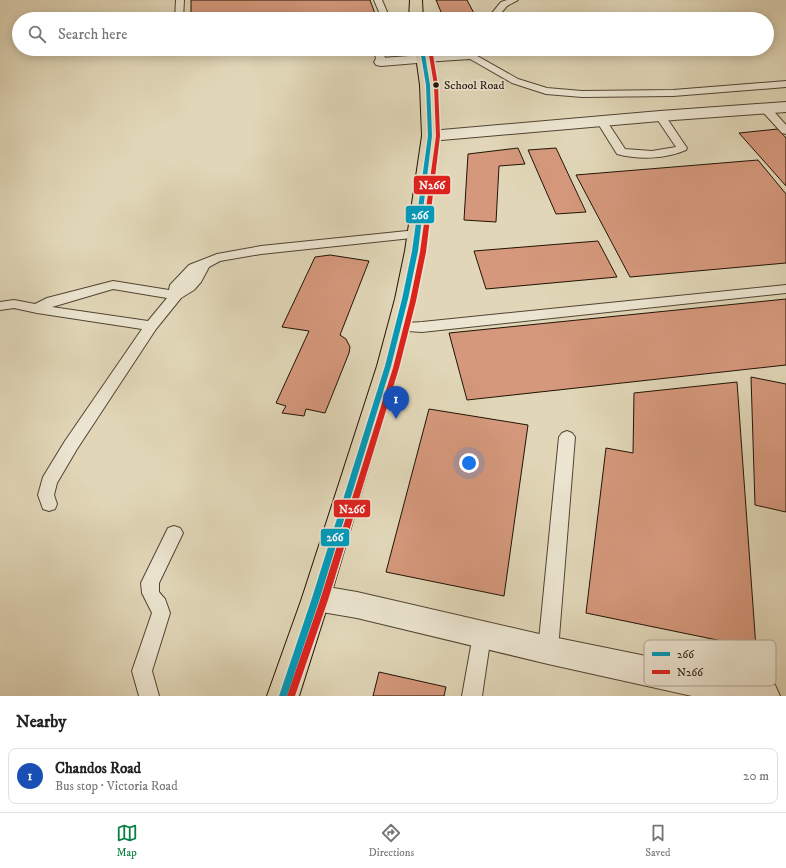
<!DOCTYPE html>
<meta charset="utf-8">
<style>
body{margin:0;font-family:"IM FELL DW Pica",serif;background:#f6f6f6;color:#222}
.you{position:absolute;left:469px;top:463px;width:14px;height:14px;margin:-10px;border:3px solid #fff;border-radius:50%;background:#1a73e8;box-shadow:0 0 0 6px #1a73e833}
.badge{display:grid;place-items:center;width:26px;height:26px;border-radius:50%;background:#0b8043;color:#fff;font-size:13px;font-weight:700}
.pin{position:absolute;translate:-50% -33px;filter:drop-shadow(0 1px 2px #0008)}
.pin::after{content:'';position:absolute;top:21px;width:14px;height:12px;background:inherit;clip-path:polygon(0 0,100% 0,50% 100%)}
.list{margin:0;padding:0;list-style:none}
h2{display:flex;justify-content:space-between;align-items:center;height:52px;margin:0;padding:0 16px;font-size:17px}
h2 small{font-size:13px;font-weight:400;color:#767676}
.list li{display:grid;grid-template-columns:26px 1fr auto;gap:12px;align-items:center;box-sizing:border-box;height:56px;margin:0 8px 8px;padding:0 8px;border:1px solid #e0e0e0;border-radius:8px}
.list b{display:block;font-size:15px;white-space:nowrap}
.list p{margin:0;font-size:13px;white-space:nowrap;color:#767676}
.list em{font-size:13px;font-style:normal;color:#767676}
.icon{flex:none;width:22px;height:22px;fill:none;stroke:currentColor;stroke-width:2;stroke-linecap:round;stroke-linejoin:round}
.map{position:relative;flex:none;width:786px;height:696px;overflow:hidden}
.search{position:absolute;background:#fff;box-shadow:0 2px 10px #0003;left:12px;right:12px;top:12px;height:44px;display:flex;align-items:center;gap:10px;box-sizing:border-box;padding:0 14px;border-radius:22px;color:#767676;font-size:15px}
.sheet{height:116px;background:#fff}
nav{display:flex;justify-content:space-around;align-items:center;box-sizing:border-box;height:56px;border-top:1px solid #e0e0e0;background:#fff;font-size:11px;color:#767676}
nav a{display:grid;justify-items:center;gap:2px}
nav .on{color:#0b8043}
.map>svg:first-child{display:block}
.building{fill:#d5987c;stroke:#211305}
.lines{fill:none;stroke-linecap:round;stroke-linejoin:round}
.service-casing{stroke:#514432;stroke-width:2}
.minor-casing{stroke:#514432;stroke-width:2}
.primary-casing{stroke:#211305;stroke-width:2}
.service{fill:#ece5d1;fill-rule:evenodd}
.minor{fill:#ece5d1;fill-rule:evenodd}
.primary{fill:#e1d7b8;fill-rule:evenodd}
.bus-1-casing{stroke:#ece5d1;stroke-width:3}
.bus-2-casing{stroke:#ece5d1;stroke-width:3}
.bus-1{fill:#039aba;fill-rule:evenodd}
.bus-2{fill:#dc241f;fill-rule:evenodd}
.bus-dot{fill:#211305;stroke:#ece5d1;stroke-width:1.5}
.labels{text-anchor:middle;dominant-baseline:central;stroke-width:3.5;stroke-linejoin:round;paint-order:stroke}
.far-bus-label{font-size:12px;fill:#211305;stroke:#ece5d1;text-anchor:start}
.key{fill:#ece5d1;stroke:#afa694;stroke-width:1}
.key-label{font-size:11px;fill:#211305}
.line-badge{stroke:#ece5d1;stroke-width:1.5}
.badge-label{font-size:11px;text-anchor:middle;font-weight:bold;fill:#fff}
</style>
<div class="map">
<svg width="786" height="696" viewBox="0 0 786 696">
<rect width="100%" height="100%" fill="#e1d7b8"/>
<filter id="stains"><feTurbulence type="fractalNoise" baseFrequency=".005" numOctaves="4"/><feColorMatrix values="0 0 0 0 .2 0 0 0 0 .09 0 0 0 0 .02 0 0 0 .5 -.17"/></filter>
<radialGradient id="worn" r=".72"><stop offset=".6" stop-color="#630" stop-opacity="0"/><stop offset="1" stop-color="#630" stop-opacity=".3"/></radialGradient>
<path class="building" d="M191 0H370L377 19H191Z
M436 0H467L477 19H444Z
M778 129 786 138V186L739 133Z
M518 148 525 164 499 166 496 222 464 220 468 154Z
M556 148 586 212 556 214 528 150Z
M758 160 786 194V263L630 277 576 175Z
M598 241 617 277 486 289 474 251Z
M330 255 369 261 340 335 346 339 350 347 349 353 325 413 306 409 304 416 282 413 286 406 276 403 309 331 282 327 315 257Z
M786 299V365L467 400 449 333Z
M751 377 786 384V512L755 505Z
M737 382 756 648 586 613 606 448 633 453 634 393Z
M429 409 528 425 504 596 386 572Z
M379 672 446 687 444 696H373Z"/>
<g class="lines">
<g class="service-casing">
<path id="service" d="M176 0H184L183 19H175Z
M374 0H382L390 19H382Z
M507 0H518L507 6 496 19H487L501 2Z
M375 49 383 50 386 62 384 64 381 65 376 62Z
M472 53 518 79 547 88 582 91 673 90 786 81V87L673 96 582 97 546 94 512 83 470 59 424 62 419 59 424 56Z
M765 105 769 106 786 125V134L782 133 761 110 760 108 761 106Z
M660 113 664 114 687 148 686 150C665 159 639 160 617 154L597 122 602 119 606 120 625 149 652 151 676 147 655 116Z
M417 230 421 231 423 234 421 237 261 254 220 261 209 267 201 282 194 290 181 298 156 329 77 449 57 483 54 495 57 504 55 509 49 511 43 509 38 495 43 477 65 441 142 329 37 313 14 308 0 310V302L14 300 35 304 47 298 113 281 169 290 170 285 189 265 217 254 261 246ZM113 289 167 298 148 321 52 307Z
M786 285V293L422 332 393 330 391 327 393 324 422 322Z
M567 431 572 433 575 437 558 650 555 657 548 659 541 657 538 650 559 437 562 433Z
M174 526 180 528 183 533 159 583V592L165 599 170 613 152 671 159 696H139L132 671 152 613 142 593 141 583 168 528Z
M482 626 489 629 491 635 482 696H462L473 635 475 629Z"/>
</g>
<g class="minor-casing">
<path id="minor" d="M424 55 429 56 431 59 429 62 381 66 376 65 374 62 376 59 381 58Z
M786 102V112L660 121 430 141 424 139 422 136 424 133 430 131 660 111Z
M316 585 357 592 548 636 764 680 775 685 780 696H692L548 664 357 618 316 611 306 607 302 598 306 589Z"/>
</g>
<g class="primary-casing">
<path id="primary" d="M410 0H422L423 19H409Z
M415 49H429L436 85 438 136 425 251 415 299 399 366 330 598 299 696H267L302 598 377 366 395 299 405 251 422 136 420 85Z"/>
</g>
<use href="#service" class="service"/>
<use href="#minor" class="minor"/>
<use href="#primary" class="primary"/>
<g class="bus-1-casing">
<path id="bus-1" d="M420 49H424L430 85 432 136 418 251 408 299 391 366 320 598 287 696H279L312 598 385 366 402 299 412 251 428 136 426 85Z"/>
</g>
<g class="bus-2-casing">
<path id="bus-2" d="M428 49H432L438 85 440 136 426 252 416 301 399 368 328 600 295 696H287L320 600 393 368 410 301 420 252 436 136 434 85Z"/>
</g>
<use href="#bus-1" class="bus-1"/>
<use href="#bus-2" class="bus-2"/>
</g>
<circle class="bus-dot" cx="436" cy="85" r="3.5"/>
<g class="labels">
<g class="far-bus-label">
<text x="444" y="85">School Road</text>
</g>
</g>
<rect x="644" y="640" width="132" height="46" rx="6" class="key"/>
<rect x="652" y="652" width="18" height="4" fill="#039aba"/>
<rect x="652" y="670" width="18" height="4" fill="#dc241f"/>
<g class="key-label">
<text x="677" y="658">266</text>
<text x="677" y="676">N266</text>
</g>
<g class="line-badge">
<rect x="413" y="175" width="38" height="20" rx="4" fill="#dc241f"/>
<rect x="405" y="205" width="30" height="19" rx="4" fill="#039aba"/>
<rect x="333" y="499" width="38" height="19" rx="4" fill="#dc241f"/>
<rect x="320" y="528" width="30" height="19" rx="4" fill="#039aba"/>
</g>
<g class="badge-label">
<text x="432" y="189">N266</text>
<text x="420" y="219">266</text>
<text x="352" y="513">N266</text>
<text x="335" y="541">266</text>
</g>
<rect width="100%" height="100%" filter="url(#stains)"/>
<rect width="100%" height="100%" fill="url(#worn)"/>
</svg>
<div class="you"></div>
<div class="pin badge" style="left:396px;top:419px;background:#1a4fb4">1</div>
<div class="search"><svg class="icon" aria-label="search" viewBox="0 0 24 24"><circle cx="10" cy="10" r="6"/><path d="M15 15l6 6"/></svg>Search here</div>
</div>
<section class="sheet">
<h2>Nearby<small></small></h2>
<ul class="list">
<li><span class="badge" style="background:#1a4fb4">1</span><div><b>Chandos Road</b><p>Bus stop · Victoria Road</p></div><em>20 m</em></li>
</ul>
</section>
<nav>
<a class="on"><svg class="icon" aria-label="map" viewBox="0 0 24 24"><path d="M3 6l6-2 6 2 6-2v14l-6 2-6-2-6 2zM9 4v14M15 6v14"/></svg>Map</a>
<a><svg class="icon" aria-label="directions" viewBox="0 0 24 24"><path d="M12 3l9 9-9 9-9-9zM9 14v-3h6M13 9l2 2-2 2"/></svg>Directions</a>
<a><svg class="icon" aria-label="saved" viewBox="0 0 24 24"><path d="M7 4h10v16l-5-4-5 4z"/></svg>Saved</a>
</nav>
